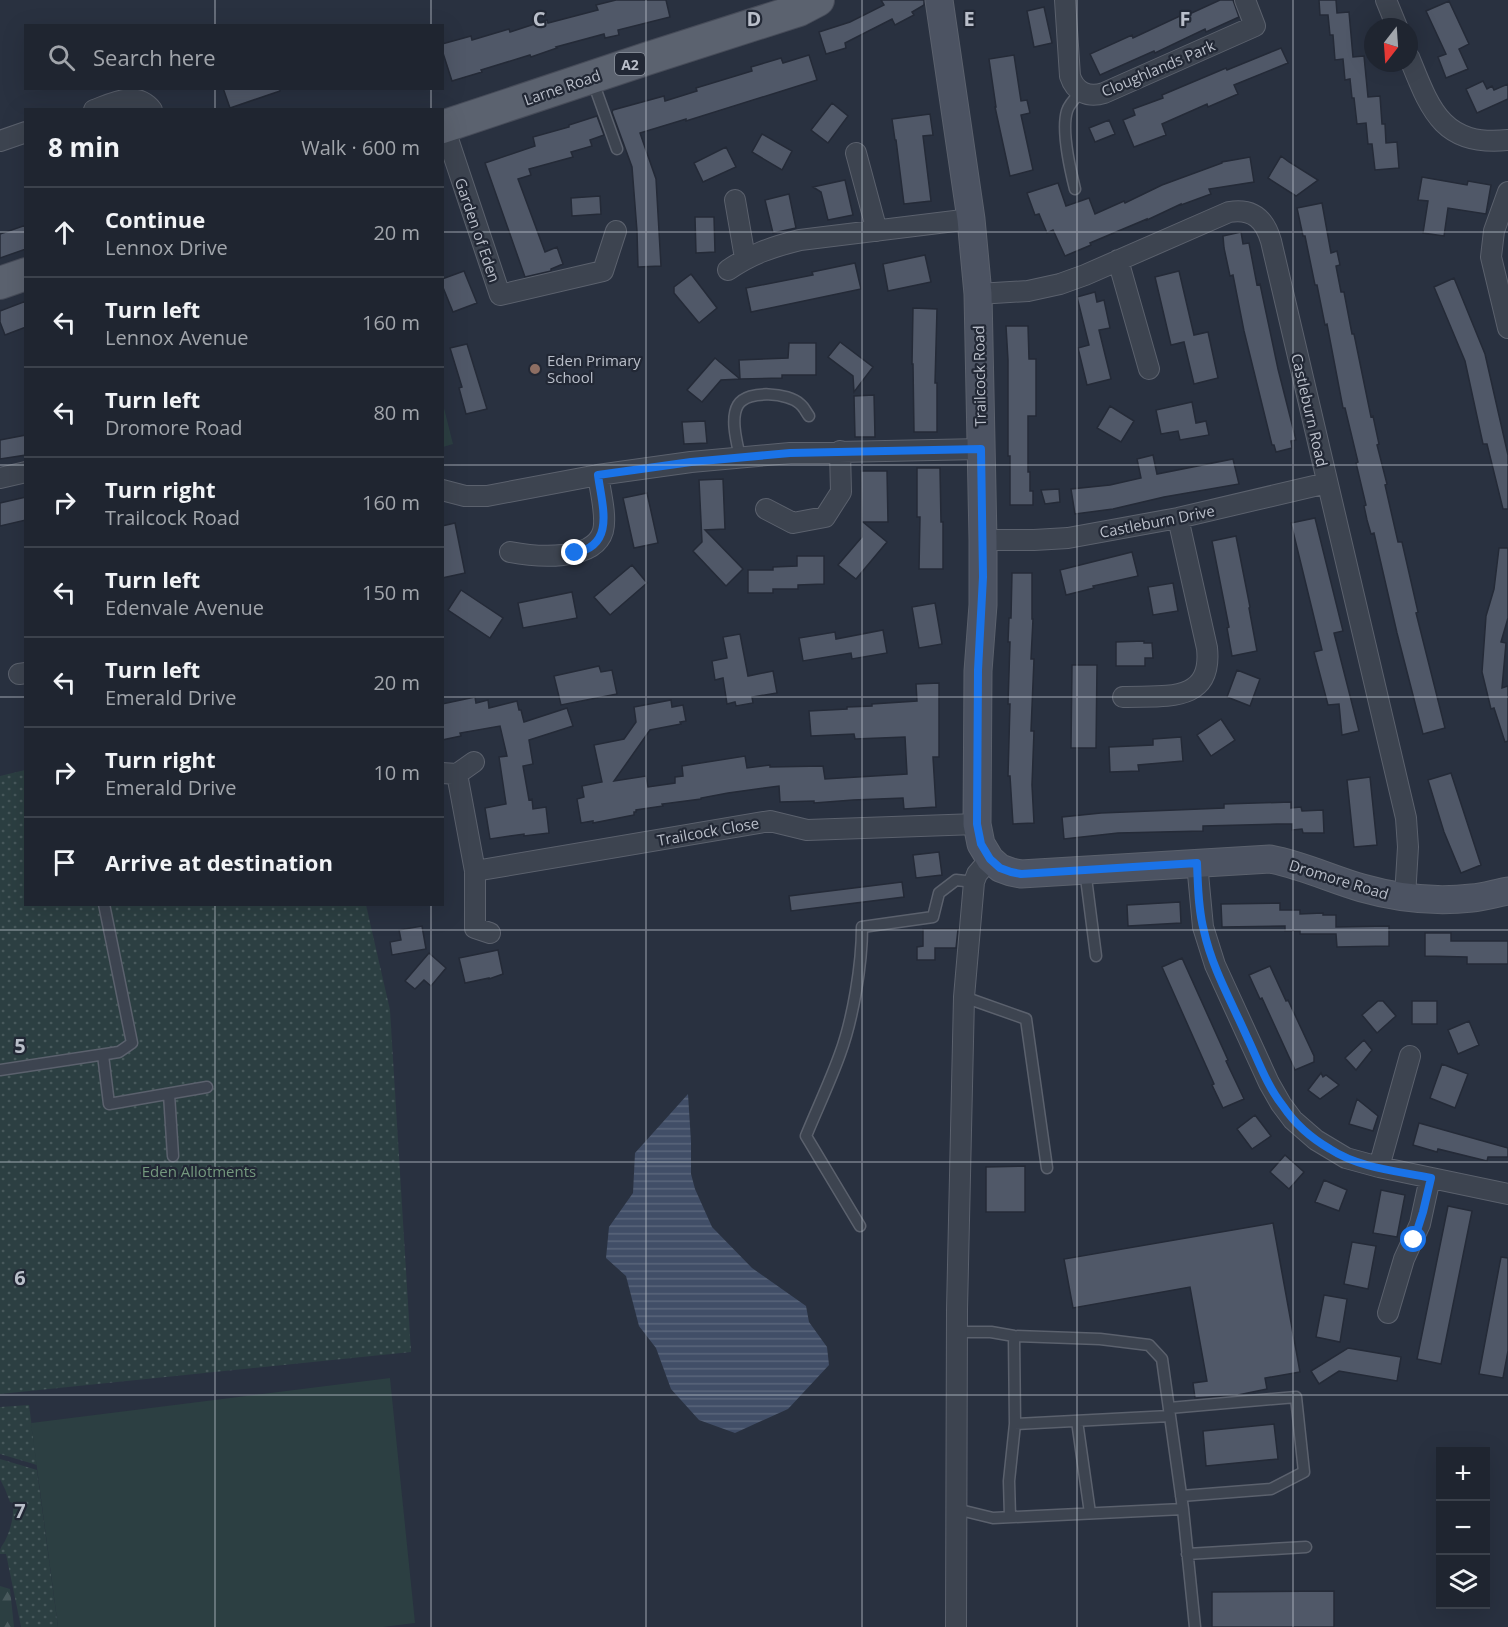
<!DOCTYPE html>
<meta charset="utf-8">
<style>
body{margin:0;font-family:"Open Sans",sans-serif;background:#2c313c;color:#f1f3f6}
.controls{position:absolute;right:18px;bottom:18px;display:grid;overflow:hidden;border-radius:0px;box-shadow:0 6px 24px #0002}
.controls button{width:54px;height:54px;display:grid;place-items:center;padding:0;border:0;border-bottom:2px solid #3c424c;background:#1f2530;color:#f1f3f6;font:30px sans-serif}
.compass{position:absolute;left:1364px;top:18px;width:54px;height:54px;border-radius:50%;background:#1f2530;box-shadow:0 6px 24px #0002;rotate:197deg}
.stop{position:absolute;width:18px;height:18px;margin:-14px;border:4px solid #1a73e8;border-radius:50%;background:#fff}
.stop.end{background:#1a73e8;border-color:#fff;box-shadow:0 2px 6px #0008}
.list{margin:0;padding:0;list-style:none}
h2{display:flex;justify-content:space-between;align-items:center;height:78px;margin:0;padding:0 24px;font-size:26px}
h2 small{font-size:20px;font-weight:400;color:#a1a5ab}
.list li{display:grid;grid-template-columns:39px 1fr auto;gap:18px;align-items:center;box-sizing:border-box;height:90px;padding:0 24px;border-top:2px solid #3c424c}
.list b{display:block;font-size:22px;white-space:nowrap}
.list p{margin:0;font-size:20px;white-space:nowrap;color:#a1a5ab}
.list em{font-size:20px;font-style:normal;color:#a1a5ab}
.icon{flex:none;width:33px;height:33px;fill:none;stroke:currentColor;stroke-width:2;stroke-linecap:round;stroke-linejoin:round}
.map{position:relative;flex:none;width:1508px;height:1627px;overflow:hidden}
.search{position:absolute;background:#1f2530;box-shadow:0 6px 24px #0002;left:24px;top:24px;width:420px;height:66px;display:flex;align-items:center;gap:15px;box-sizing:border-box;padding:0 21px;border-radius:0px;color:#a1a5ab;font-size:22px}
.panel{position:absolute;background:#1f2530;box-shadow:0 6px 24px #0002;left:24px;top:108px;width:420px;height:798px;border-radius:0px}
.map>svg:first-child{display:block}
.grass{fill:url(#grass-dots)}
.forest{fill:url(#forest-firs)}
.park{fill:#2c3f42}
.water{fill:url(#water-rules)}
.building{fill:#505868;stroke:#242a37;stroke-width:1.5}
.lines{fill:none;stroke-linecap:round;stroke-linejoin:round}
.lane-casing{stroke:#5b616d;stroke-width:13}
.street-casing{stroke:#5b616d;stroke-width:22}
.secondary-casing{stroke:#5b616d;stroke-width:29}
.primary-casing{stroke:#474c59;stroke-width:34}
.lane{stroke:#3d4450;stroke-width:10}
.street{stroke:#3d4450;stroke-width:20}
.secondary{stroke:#4c5362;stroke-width:27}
.primary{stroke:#5b626f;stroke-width:32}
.route{stroke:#1a73e8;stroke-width:8}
.grid{fill:none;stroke:#babfca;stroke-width:1.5;stroke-opacity:0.55}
.education-dot{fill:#8d6e63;stroke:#222835;stroke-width:2}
.labels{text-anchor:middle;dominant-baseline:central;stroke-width:4.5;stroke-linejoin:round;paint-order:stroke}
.shield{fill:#222835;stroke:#8c929d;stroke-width:1.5}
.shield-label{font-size:14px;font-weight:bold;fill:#babfca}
.street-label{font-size:15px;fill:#babfca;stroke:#222835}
.poi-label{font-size:15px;fill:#babfca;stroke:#222835;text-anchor:start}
.park-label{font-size:15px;fill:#74987e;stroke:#222835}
.grid-label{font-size:20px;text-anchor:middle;font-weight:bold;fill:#babfca;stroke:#222835;stroke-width:4.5;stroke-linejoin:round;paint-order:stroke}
</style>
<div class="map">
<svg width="1508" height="1627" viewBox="0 0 1508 1627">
<defs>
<pattern id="grass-dots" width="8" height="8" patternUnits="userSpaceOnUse" patternTransform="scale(1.5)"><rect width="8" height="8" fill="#2c3f42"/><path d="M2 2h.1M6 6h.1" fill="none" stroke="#48595c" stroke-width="1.8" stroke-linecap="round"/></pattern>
<pattern id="forest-firs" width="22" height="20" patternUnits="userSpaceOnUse" patternTransform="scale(1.5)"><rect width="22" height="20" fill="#2c3f42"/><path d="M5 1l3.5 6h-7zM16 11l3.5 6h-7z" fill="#48595c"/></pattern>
<pattern id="water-rules" width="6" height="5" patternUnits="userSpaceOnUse" patternTransform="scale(1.5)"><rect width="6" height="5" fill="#414e67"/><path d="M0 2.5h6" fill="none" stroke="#5a667b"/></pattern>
</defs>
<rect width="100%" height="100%" fill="#293140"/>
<path class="grass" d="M25 770 26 904 366 905 390 1010 411 1352 0 1394V776Z
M29 1405 37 1465 0 1454V1407Z
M0 1459 37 1470 58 1627H21L6 1554H0C0 1547 2 1546 5 1541 11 1529 14 1516 13 1503L10 1502 5 1489 0 1479Z"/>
<path class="forest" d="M0 1586 10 1589 14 1627H0Z"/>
<path class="park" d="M442 400 453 444 443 447H442Z
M390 1378 415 1623 383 1627H58L31 1423Z"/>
<path class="water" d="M688 1094 691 1142V1174L695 1189 712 1227 752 1268 806 1306 809 1322 827 1347 829 1365 788 1409 735 1433 699 1420 671 1389 656 1348 639 1326 626 1276 606 1258 609 1227 633 1193 635 1153Z"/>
<path class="building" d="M616 0H666L670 17 618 30 619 35 605 38 604 34 556 47 557 48 531 57 530 55 481 70 482 72 452 81 442 50V44L471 36 472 40 509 29 510 32 547 20 548 23 598 10 596 5Z
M881 0H924V5L912 12 914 15 895 25 892 19 845 43 846 48 826 54 819 32 850 22 884 5Z
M1220 0H1233L1239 17 1206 32 1205 29 1155 53 1154 51 1100 75 1090 54 1132 35 1133 38 1182 15 1183 17Z
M1319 0H1336L1337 13 1349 12 1353 57 1364 56 1368 97 1380 96 1382 124H1385L1386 143 1397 142 1399 168 1375 170 1372 144H1368L1366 123 1357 124 1354 98H1352L1350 79 1345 80 1343 59 1335 60 1333 35H1330L1328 15H1320Z
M1449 1 1469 44 1459 49 1468 69 1446 78 1438 57 1446 54 1426 11Z
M1044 7 1052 43 1034 47 1027 11Z
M1281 48 1288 63 1234 85 1238 94 1208 107 1207 104 1162 124 1166 135 1134 147 1123 120 1135 115 1133 109 1163 98 1162 95 1226 68 1227 70Z
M809 55 817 80 686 121V119L640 133 656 179 661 266 638 267 637 231 632 167 612 112 613 110 664 96 665 101 697 91 696 88 752 71 751 67 781 58 783 63Z
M1014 55 1021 101 1027 100 1030 113 1021 115 1033 170 1010 176 995 107H996L989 59Z
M1483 81 1487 89 1492 86 1494 90 1508 84V99L1477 113 1466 89Z
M223 88H280V91L230 108Z
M832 103 848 116 828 143 811 130Z
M930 114 933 135 923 136 931 201 904 204 896 140H895L892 119Z
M597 116 604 135 590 140 592 146 571 152 573 157 529 169 531 175 518 179 545 252 557 247 563 264 551 269V271L525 277 485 163 535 146 533 137 569 127V125Z
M1109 120 1115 134 1095 142 1089 128Z
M762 134 792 151 782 170 752 152Z
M726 147 736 167 703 182 694 163Z
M1281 156 1289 162 1318 180 1296 196 1268 178Z
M1250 157 1254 182 1209 189 1211 194 1181 205V204L1147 220V219L1090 243 1091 245 1065 256 1053 230 1047 233 1039 214 1035 215 1027 193 1058 183 1066 206 1089 198 1095 214 1124 201 1125 203 1162 185 1222 163V162Z
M1422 177 1467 185 1468 181 1491 185 1486 214 1448 208 1444 236 1423 233 1428 201 1418 200Z
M845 180 853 215 828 220 821 192 813 187Z
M789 194 796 228 773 233 765 200Z
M600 196 601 214 572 216 571 198Z
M1322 203 1331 253 1337 251 1340 265 1336 266 1341 292H1344L1352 334H1354L1371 417 1373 416 1379 444 1377 445 1387 484 1385 485 1398 542H1402L1418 612 1416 613 1445 728 1423 734 1397 633 1374 533 1371 534 1367 520 1364 506 1366 505 1356 463 1358 462 1345 408H1343L1327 324 1325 325 1317 285H1315L1305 236H1303L1297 208Z
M695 217H714L715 252 696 253Z
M26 225V249L0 258V234Z
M1241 232 1243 244 1249 243 1257 285 1260 284 1278 369 1296 440 1291 441 1292 448 1276 452 1274 445H1272L1244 331 1233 275 1230 276 1224 248 1223 236Z
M925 255 931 282 888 291 883 264Z
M855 263 861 289 751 312 746 288 813 275 812 272Z
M464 271 477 303 453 312 442 285V279Z
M1179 271 1194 335 1208 332 1218 378 1194 384 1184 342 1171 345 1155 277Z
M691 274 717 308 699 323 674 293V287Z
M1454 278 1485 354 1508 455V509H1503L1487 444H1483L1465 361 1434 287Z
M1095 292 1097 302 1104 300 1110 328 1099 330 1111 379 1087 385 1078 348 1089 345 1077 297Z
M26 301V327L5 335 0 322V311Z
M913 308 937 309 935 383H937V432H914L913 364H912Z
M1006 326H1028L1029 359H1036V416H1028V472H1030V491H1033V505H1010V456H1008V360Z
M840 342 873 367 854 392 853 376 828 357Z
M789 343H816V375H782V378L740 379 739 360 788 358Z
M467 344 487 409 466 414 459 388 462 387 450 348Z
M715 358 740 379 721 380 702 402 687 390Z
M874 395 875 437H855L854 396Z
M1192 402 1196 423 1206 421 1209 435 1180 440 1178 431 1161 434 1156 410Z
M1110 406 1134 421 1121 442 1097 428Z
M705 421 707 443 684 444 682 422Z
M26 435V455L0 459V440Z
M1153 455 1157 474 1233 459 1239 484 1164 497 1113 509 1075 514 1071 489 1110 485 1141 478 1137 459Z
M917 468H940L941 522H943V569H919L920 517H917Z
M861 471H887L888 522H863L887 542 856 579 838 565 862 537Z
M723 479 725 529 705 530 743 569 726 586 693 551 702 542 699 480Z
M1059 489 1060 502 1045 504 1041 490Z
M647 493 658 543 634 548 623 498Z
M26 497V520L0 526V503Z
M1315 518 1343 631 1334 633 1359 731 1342 735 1339 704 1328 705 1314 652 1322 650 1291 523Z
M455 523 465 573 442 578V526Z
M1236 536 1250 607 1249 608 1257 651 1232 656 1227 628 1229 627 1212 541Z
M1499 548H1508V618L1501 642 1506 643 1502 688 1508 686V741L1505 742 1494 708 1491 709 1482 672 1486 616 1494 589Z
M1132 552 1138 576 1093 586 1094 588 1066 595 1060 570Z
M797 556H824V584L798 585V589H773V593H748V570H773V567L797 566Z
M632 565 647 583 610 615 594 597Z
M1012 573H1032V619H1033L1031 659H1034L1031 731H1034L1032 785 1034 823 1013 824 1010 776H1008L1010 704H1008L1010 642H1008L1009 618H1011Z
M1173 583 1178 611 1153 615 1148 587Z
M461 590 503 618 490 638 448 610Z
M572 592 577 618 523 628 518 603Z
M935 603 942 644 919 648 912 607Z
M883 630 887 653 852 659 851 653 803 661 799 638 835 632 836 639Z
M740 634 748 676 773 671 777 693 752 697 753 703 736 706 735 702 727 704 723 678 715 680 712 661 727 658 723 637Z
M1144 641V643H1152L1153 658H1145V666H1116V642Z
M1072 665H1097L1096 748H1071Z
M599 666 601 672 612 670 617 694 561 705 554 676Z
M1237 670 1260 679 1250 706 1227 697Z
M939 683V757H933L936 807 904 809 903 798 853 800 814 803V801L780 802 779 786 728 793 701 798V799L662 804 663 806 636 810V812H634V815L593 823V821L581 823 577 799 584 797 582 786 602 782 594 745 624 739 636 722 634 707 671 700 672 707 683 705 686 721 680 722 681 724 650 730 614 781 646 776 648 787 675 783V777L683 776 682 766 745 756 747 768 770 765V767L823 766 825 779 907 774 905 737 855 739 854 734 811 736 809 711 847 709V707L872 706V704L917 701 916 684Z
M475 697 476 703 488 700 489 708 517 701 519 710H521L524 722 567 708 573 726 529 740 533 764 523 766 529 800 532 799 533 809 546 807 549 833 524 836V834L490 839 485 808 506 804 499 757 507 756 500 726 460 733 461 736 442 740V704Z
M1221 719 1235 740 1211 756 1197 735Z
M1181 737 1183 761 1138 765 1139 771 1110 772 1109 747 1153 745V739Z
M1451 773 1481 865 1461 873 1444 832 1428 780Z
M1370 777 1377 845 1354 847 1347 780Z
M1291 802V808L1301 807 1302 811 1323 810 1324 833H1303L1302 829 1292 830V824H1277L1203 826V831L1118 833 1064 839 1062 817 1101 813 1224 808V804Z
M939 852 942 875 916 878 913 855Z
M902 882 904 897 791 911 789 896Z
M1180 902 1181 923 1128 926 1127 905Z
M1280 903V910H1300V914L1323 913V915H1336V927L1389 926V946L1337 947 1336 934H1300V931H1285V926L1222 927 1221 904Z
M422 926 426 949 392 955 390 942 401 940 399 930Z
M923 929H958L956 948H935V960H917V947L923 946Z
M1425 933H1451V941H1508V964H1467V957L1425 956Z
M498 950 503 974 489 979V978L465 983 459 958Z
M429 953 446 968 431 986 424 980 415 989 405 981Z
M1182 958 1228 1060 1226 1061 1244 1099 1223 1108 1212 1085 1214 1084 1162 967Z
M1270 966 1286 1001 1288 1000 1314 1056V1062L1295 1070 1262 998 1260 999 1249 975Z
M1378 1001H1383L1396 1016 1377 1033 1362 1015Z
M1412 1001H1437V1024H1412Z
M1469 1021 1479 1045 1458 1054 1448 1030Z
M1364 1040 1372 1050 1356 1070 1345 1058Z
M1442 1064 1468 1074 1455 1108 1430 1098Z
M1321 1073 1323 1077 1326 1075 1339 1085 1320 1099 1308 1090Z
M1357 1099 1378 1116 1373 1131 1349 1124Z
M1255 1115 1271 1136 1252 1149 1237 1129Z
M1419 1123 1508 1148V1157H1488L1487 1161 1438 1149 1437 1152 1413 1145Z
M1285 1155 1304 1172 1289 1189 1270 1172Z
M1025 1166V1212H986V1167Z
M1324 1180 1347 1190 1339 1211 1315 1202Z
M1381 1190 1405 1195 1397 1237 1373 1233Z
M1448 1206 1472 1211 1441 1364 1417 1359Z
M1273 1223 1300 1372 1265 1378 1267 1389 1238 1395 1195 1398 1193 1383 1207 1381 1190 1287 1073 1308 1064 1259Z
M1352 1242 1376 1246 1368 1289 1344 1284Z
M1501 1257 1508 1258V1351L1503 1378 1479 1374Z
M1324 1295 1347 1299 1340 1342 1316 1337Z
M1348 1348 1401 1357 1397 1381 1339 1371 1319 1384 1311 1371Z
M1274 1424 1278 1459 1206 1466 1203 1431Z
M1334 1591V1627H1212V1592Z"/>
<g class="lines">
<g class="lane-casing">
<path id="lane" d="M592 79 617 149
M1075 189C1070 169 1061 131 1067 111 1069 104 1076 97 1081 92
M740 457C737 443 730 418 738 405 748 389 789 393 800 404 804 407 806 412 809 416
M1085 870 1096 956
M964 997 1026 1019 1047 1168
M103 1055 109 1104 207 1087
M0 1070 119 1052 132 1043 104 904
M169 1094 173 1156
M860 1226 806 1136C817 1109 830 1082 840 1054 853 1019 862 964 862 927L933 917 939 893 956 880 974 882
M1169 1408 1296 1397 1304 1472 1271 1489 1181 1496
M1077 1421 1090 1513
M1015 1424 1170 1416
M956 1509 993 1518 1183 1509 1162 1359 1149 1345 1100 1339 1014 1336 991 1332H957
M1183 1509 1195 1627
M1010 1517 1009 1481 1015 1424 1014 1336
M1187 1554 1306 1547"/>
</g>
<g class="street-casing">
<path id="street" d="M1065 0 1070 76C1075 92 1088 98 1104 93L1255 26 1245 0
M1386 0 1397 27
M1409 57C1430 109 1442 147 1508 140
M94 110C113 103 136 90 152 110
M444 127 500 295 603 271 616 231
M0 141 26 132
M856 153 877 231
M1508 192 1494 231 1491 257 1508 328
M735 200 745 258
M1118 260 1149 369
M728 270C751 254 772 247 800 240L971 219
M978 294 1028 291 1060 284 1085 275 1229 212C1253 208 1265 220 1271 241L1406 818 1408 847 1405 897
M0 478 26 472
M442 490 465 496H487L598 475 691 462 790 453 981 449
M766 509 793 523 825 517 841 492 840 451
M983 540H1034L1068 538 1178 518 1327 483
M510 552C536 557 594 562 603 531 607 516 600 490 598 475
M19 674 26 673
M1123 697C1162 695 1213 705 1207 648L1178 518
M442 773 457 774 475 871
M457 774 474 762
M1197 863 1203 927 1215 965 1269 1083 1281 1104 1293 1120 1316 1140 1346 1158 1379 1167 1508 1194
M490 933 475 928V871L770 821 807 830 977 824
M1379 1167 1410 1056
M1388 1313 1404 1259 1420 1224 1430 1178
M956 1627 957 1310 964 997 974 882 977 874 990 859"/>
</g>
<g class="secondary-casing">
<path id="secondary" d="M939 0 971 219 978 294 983 540V605L978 671 977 824 981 844 990 859 1000 868 1011 872 1021 874 1270 859C1302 865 1331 879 1362 888 1397 898 1436 902 1472 898 1484 897 1496 893 1508 891"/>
</g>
<g class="primary-casing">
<path id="primary" d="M442 127 646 59 799 10 818 0
M0 283 26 274"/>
</g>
<use href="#lane" class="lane"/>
<use href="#street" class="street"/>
<use href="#secondary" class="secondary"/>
<use href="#primary" class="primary"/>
</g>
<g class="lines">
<path class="route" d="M575 553C616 545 602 506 598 475L691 462 790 453 981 449 983 577 978 670 977 824 981 844 990 859 1000 868 1011 872 1021 874 1197 863C1198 885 1198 909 1204 931 1212 968 1232 1003 1247 1037 1258 1060 1267 1086 1283 1106 1295 1124 1311 1138 1330 1149 1359 1168 1397 1171 1431 1178L1423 1212 1414 1240"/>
</g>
<path class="grid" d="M215 0V26M431 0V26M646 0V1627M862 0V1627M1077 0V1627M1293 0V1627M215 88V110M431 88V110M0 232H26M442 232H1508M0 465H26M442 465H1508M0 697H26M442 697H1508M215 904V1627M431 904V1627M0 930H1508M0 1162H1508M0 1395H1508"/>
<circle class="education-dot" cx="535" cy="369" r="6"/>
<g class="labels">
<rect class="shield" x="615" y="53" width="30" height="22" rx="4.5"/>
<g class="shield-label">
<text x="630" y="64">A2</text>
</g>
<g class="street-label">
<text transform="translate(1158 68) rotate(-23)">Cloughlands Park</text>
<text transform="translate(562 87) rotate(-19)">Larne Road</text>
<text transform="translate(478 230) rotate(71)">Garden of Eden</text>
<text transform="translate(979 376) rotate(-91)">Trailcock Road</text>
<text transform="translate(1310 410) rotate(77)">Castleburn Road</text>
<text transform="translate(1157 521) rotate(-11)">Castleburn Drive</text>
<text transform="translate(708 831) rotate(-10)">Trailcock Close</text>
<text transform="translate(1339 879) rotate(17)">Dromore Road</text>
</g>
<g class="poi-label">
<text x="547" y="360">Eden Primary<tspan x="547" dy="17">School</tspan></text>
</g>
<g class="park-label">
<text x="199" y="1171">Eden Allotments</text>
</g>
</g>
<g class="grid-label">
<text x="539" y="26">C</text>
<text x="754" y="26">D</text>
<text x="969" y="26">E</text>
<text x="1185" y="26">F</text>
<text x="20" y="1053">5</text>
<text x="20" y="1285">6</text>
<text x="20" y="1518">7</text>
</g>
</svg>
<div class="controls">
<button>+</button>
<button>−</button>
<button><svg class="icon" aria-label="layers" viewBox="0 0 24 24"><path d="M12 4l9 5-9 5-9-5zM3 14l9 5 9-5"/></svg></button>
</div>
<svg class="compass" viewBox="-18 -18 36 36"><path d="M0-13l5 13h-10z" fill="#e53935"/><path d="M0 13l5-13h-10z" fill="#a1a5ab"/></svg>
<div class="stop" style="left:1414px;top:1240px"></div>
<div class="stop end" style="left:575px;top:553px"></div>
<div class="search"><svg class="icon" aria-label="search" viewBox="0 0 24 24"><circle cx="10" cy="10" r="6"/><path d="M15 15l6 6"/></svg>Search here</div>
<section class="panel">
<h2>8 min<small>Walk · 600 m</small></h2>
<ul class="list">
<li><svg class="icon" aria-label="ahead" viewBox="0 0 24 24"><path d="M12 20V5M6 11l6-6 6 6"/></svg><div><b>Continue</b><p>Lennox Drive</p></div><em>20 m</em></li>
<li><svg class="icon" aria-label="left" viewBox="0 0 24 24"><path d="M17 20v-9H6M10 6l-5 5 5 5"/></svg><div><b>Turn left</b><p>Lennox Avenue</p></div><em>160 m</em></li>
<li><svg class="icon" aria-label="left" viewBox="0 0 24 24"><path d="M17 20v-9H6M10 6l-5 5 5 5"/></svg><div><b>Turn left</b><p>Dromore Road</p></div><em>80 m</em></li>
<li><svg class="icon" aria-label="right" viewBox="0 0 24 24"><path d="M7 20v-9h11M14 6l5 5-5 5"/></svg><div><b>Turn right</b><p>Trailcock Road</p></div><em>160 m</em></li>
<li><svg class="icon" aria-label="left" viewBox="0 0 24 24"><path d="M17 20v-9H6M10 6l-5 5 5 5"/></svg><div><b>Turn left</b><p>Edenvale Avenue</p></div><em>150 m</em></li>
<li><svg class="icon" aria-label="left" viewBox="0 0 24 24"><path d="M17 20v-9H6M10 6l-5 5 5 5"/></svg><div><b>Turn left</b><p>Emerald Drive</p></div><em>20 m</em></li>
<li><svg class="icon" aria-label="right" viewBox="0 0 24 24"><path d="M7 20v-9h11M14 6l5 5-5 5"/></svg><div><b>Turn right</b><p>Emerald Drive</p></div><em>10 m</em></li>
<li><svg class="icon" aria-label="arrive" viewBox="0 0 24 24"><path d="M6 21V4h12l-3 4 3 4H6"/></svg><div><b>Arrive at destination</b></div></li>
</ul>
</section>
</div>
